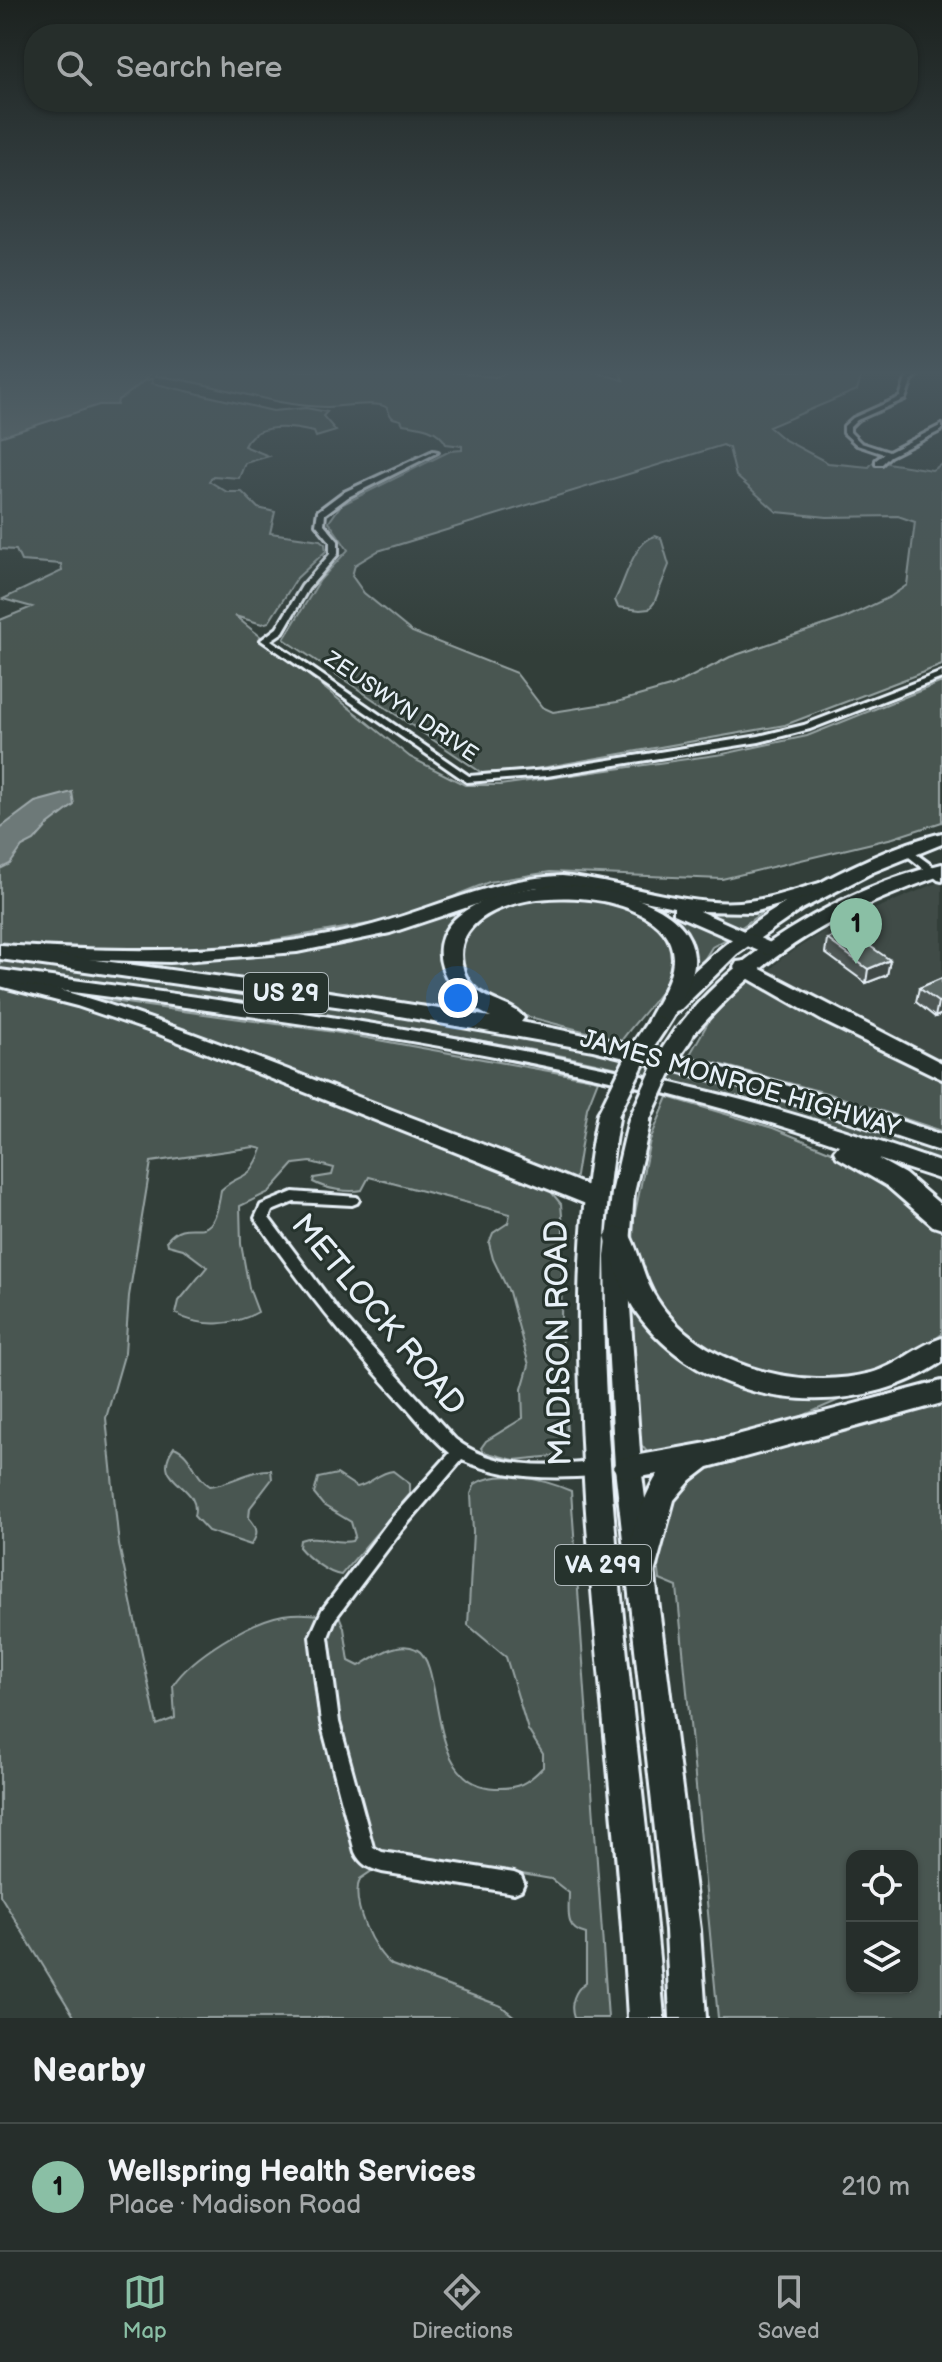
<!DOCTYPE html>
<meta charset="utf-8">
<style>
body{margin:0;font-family:"Balsamiq Sans",sans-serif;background:#2e3633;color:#f1f3f6}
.controls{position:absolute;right:24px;bottom:24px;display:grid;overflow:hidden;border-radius:16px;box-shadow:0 2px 6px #0004}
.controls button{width:72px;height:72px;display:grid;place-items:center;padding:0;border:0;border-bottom:2px solid #424a47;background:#262e2b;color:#f1f3f6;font:40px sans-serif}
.you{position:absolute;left:458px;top:998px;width:28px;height:28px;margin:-20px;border:6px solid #fff;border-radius:50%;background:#1a73e8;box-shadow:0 0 0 12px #1a73e833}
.badge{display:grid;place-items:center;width:52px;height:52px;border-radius:50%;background:#8abfa5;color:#111;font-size:26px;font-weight:700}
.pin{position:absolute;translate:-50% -66px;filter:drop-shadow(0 2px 4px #0008)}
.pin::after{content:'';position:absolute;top:42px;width:28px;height:24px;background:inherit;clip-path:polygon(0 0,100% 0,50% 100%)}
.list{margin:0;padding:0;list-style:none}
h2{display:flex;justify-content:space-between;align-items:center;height:104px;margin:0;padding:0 32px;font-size:34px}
h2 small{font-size:26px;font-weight:400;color:#a4a8a9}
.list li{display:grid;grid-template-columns:52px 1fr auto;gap:24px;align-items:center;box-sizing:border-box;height:128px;padding:0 32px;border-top:2px solid #424a47}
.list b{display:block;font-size:30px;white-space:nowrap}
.list p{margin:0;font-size:26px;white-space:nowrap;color:#a4a8a9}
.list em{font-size:26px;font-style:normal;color:#a4a8a9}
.icon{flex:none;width:44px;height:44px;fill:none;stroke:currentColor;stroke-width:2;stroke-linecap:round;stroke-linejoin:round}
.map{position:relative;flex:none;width:942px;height:2018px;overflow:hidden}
.search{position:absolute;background:#262e2b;box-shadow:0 2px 6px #0004;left:24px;right:24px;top:24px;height:88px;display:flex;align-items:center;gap:20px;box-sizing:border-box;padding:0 28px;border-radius:32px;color:#a4a8a9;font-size:30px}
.sheet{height:232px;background:#262e2b}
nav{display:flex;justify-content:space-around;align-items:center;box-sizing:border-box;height:112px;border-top:2px solid #424a47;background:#262e2b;font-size:22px;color:#a4a8a9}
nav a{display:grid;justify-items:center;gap:4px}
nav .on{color:#8abfa5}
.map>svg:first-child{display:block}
.built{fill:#3f4b46}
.green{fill:#495651;stroke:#98a4a4;stroke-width:2;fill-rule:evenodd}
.water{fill:#6d7978;stroke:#9ea9ab;stroke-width:2}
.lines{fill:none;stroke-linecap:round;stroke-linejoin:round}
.minor-casing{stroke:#e8f1f8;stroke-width:6}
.primary-casing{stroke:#e8f1f8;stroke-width:6}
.trunk-casing{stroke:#e8f1f8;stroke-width:6}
.motorway-casing{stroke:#e8f1f8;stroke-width:6}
.minor{fill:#26332d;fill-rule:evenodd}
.primary{fill:#26332d;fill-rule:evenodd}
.trunk{fill:#26332d;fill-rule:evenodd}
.motorway{fill:#26332d;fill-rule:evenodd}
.primary-bridge-casing{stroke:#e8f1f8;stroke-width:25;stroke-linecap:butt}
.primary-bridge{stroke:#26332d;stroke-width:19}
.wall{fill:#4f5957;stroke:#e8f1f8;stroke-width:2}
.shaded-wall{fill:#404947;stroke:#e8f1f8;stroke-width:2}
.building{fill:#5c6865;stroke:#e8f1f8;stroke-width:2}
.labels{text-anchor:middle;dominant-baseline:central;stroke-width:6;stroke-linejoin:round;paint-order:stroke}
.far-street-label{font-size:22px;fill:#e8f1f8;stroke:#26332d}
.shield{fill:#26332d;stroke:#aeb8bb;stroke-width:2}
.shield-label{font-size:24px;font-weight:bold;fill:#e8f1f8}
.street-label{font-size:26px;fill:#e8f1f8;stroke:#26332d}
.near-street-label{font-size:32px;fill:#e8f1f8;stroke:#26332d}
</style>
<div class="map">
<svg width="942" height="2018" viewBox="0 0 942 2018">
<rect width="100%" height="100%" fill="#323e39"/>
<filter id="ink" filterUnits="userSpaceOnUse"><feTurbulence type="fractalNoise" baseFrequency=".0125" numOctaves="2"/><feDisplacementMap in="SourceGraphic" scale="16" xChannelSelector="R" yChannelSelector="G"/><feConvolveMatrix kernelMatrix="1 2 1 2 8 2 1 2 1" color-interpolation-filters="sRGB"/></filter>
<g filter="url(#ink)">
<path class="built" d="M942 881V1063L767 973 782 958 829 928Z"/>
<path class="green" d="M157 371H444L495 377 511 371H591L623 380 619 371H863L857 390 769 427 783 439 828 463 869 467 874 461 932 470 942 464V665L785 725 530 770 482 773 284 639 320 580 348 550 329 522 341 505 450 451 462 450V446L446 444C438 428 419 426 403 424L401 420 393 418C390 416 389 412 387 408 381 400 338 407 326 407 268 406 214 382 156 376ZM723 445 729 448 736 476 777 512 827 517 898 516 915 522 907 585 890 597 845 618 730 657 673 686 617 702 553 712 542 707 516 673 412 632 364 593 352 576 355 565 378 551Z
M153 378 152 383 273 411 306 408 327 412 323 416 336 431 316 437 314 432C292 427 255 422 244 446L269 456 245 463 239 478 213 476 209 481 227 492H242L258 508 275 512 270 533 320 540 325 544 326 551 297 578 269 622 262 624 235 616 410 757 465 785H500L723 754 807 736 942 682V822L893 838 722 879 550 872 489 882 459 894 440 905 412 914 374 923 227 948 151 952 65 950 0 942V620L32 607 3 599 62 571 61 564 21 561 16 550 0 549V436Z
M655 536 661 538 669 565 654 603 649 609 640 610 618 607 615 600C625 582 633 542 655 536Z
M552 895C592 900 653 902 670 947 673 954 675 964 672 971 665 992 635 1021 621 1041L499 1009 465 981 455 946C488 906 503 905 552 895Z
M774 904 736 931 688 909 740 911Z
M676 911 730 937 712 947 699 968 691 969C688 946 686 931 669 914Z
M451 912 454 916C430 959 442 980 477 1009L472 1011 159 970 161 966 153 965V960L246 955Z
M0 958C202 987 405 1010 605 1052 719 1076 832 1112 942 1150V1165C815 1124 689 1081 558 1055 373 1018 186 996 0 971Z
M750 978 942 1076V1131L830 1094 689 1056 710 1019Z
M0 986 98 1008 548 1188 561 1204 563 1228 561 1318 567 1435 555 1456 514 1460 484 1452 481 1448 486 1441 523 1418 522 1389 529 1365 509 1292 493 1259 489 1243 493 1233 508 1223 510 1214 369 1177 362 1190C348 1193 326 1189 313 1182L314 1178 332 1175 334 1168 311 1162 294 1164 269 1192 240 1206 241 1244 249 1288 258 1312C233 1326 201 1328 176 1314L179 1301 207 1267 183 1249 168 1245 167 1240C192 1210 212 1256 221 1190 241 1171 249 1184 262 1149L254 1147 151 1162 129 1296 125 1352 106 1418 119 1545 157 1725 175 1718 173 1685C191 1657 250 1621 283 1615 303 1612 321 1615 340 1618L344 1628 349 1661 359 1666C374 1658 398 1639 416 1649 447 1664 423 1785 495 1788 518 1789 528 1783 543 1767V1754L528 1730 506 1657 468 1625 473 1532 471 1494 475 1484C501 1468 545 1480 571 1491L608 2018H574C569 2004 575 1990 586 1982V1934C564 1929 569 1912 569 1893L551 1879 408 1854 394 1856 360 1879C350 1902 373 1952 392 1965L501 2006 516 2018H75L0 1895Z
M90 998 334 1032 598 1080 587 1108 575 1182 498 1149Z
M668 1097 773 1128 851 1160 937 1223 942 1230V1334L906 1362 863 1377 816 1382 772 1376 705 1350 651 1302 633 1246 634 1218 650 1140Z
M628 1296 690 1357 848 1396 782 1425 659 1456 648 1453 636 1439Z
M942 1400V2018H718L677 1587 660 1580 656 1544 659 1517 690 1472ZM852 1856H912V1988H852Z
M174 1447C193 1454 193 1476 210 1486 231 1484 251 1469 271 1470L272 1479 250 1508 249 1518C258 1528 259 1534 251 1545L208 1531 194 1516C203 1484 148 1483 174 1447Z
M393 1471 410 1484V1494L341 1575C327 1573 308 1558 299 1547L300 1540C318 1533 334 1545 352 1541L355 1536 351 1522 323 1505 314 1494 318 1478 337 1474 357 1487C371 1484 379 1472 393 1471Z"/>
<path class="water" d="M0 371H155C140 383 135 391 118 400L117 405H99L0 437Z
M72 792 74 805 48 825 34 841 22 847 10 864 0 869V828L35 802Z"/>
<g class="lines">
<g class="minor-casing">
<path id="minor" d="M916 371H923L912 380 905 399 857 420 850 427V432L861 443 889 452 940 426 942 425V430L890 456 882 464H876V460L884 454 857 445 844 433V426L853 418 900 397 906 379Z
M433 451 438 452 348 497 325 514 324 524 338 541V554L308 589 283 632 271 640 469 776 547 770 759 736 804 725 942 672V678L810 729 759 742 547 776 467 782 261 640 277 628 302 586 330 554V541L316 524 318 511 342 493Z
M908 848 942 873V881L938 880 904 853 903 851Z
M293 1192 357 1197 359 1200 357 1203 352 1205 294 1202 272 1211 269 1218 338 1310 455 1439C494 1470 548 1466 596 1462L602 1464 604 1469 602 1474 596 1476C550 1479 505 1479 462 1460L401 1531 335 1619 328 1637 339 1722 373 1847 382 1852 514 1873 521 1876 524 1883 521 1890 514 1893 382 1872C369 1868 361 1865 355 1852L321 1722 310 1637 322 1610 389 1521 450 1453C430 1437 416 1417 399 1399 347 1343 300 1284 257 1221L255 1218 261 1205Z"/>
</g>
<g class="primary-casing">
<path id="primary" d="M942 833V844L873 872 802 909 737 954 679 1011 672 1013 662 1007C715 934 855 854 942 833Z
M942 864V875C831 916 770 947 691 1037H677L674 1033C731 952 847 887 942 864Z
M609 1106 617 1108 620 1113C597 1230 602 1345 610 1463 622 1649 650 1833 664 2018H628C618 1832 593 1648 583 1463 577 1345 574 1229 598 1113L601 1108Z
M640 1112 648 1114 651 1119 634 1193 629 1257 630 1307 641 1467 700 1930 706 2018H670L666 1930 615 1467 606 1307 605 1257 612 1193 629 1119 632 1114Z"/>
</g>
<g class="trunk-casing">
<path id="trunk" d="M562 876C621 881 680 906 740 902 769 900 796 889 824 882L833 887 830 891 753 912 699 911 775 945 778 949 775 953 768 955 674 914V907L586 889 537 887 513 892 390 933 297 952 170 962 0 957V945C114 952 227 955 339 933 415 919 485 878 562 876Z
M0 974C116 1002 224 1045 335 1088 424 1123 514 1155 602 1192L605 1198 602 1204H586L159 1034 77 1006 0 986Z"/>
</g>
<g class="motorway-casing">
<path id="motorway" d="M557 885C599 885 691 901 694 957 696 979 676 1013 664 1031H648L645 1026C654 1006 673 981 673 958 673 877 445 876 462 964 469 1003 509 998 524 1018L521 1022C664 1050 804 1086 942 1135V1152L761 1092 593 1050 371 1011 0 959V947L297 987 491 1017C446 997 414 942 468 909 495 893 526 888 557 885Z
M745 961 942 1063V1079L823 1021 737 972 734 967 737 962Z
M0 970C238 1002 477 1034 710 1092 789 1111 866 1137 942 1163V1180L878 1159 905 1174 942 1206V1229L933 1226 887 1186 837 1157 834 1151 839 1145C575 1053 276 1020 0 982Z
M618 1227 627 1230C640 1251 642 1277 656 1298 697 1365 797 1392 871 1373 897 1366 916 1346 942 1338V1362C852 1423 711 1409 642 1320 623 1296 614 1265 605 1236L609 1230Z
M942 1381V1403L708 1467 691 1480 674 1500 652 1581 641 1585 630 1581C619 1558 644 1495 658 1474L628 1479 618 1475 613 1467 618 1459 707 1443Z"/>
</g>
<use href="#minor" class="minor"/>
<use href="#primary" class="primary"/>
<use href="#trunk" class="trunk"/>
<use href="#motorway" class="motorway"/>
<g class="primary-bridge-casing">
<path id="primary-bridge" d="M609 1113 640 1050 656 1026
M640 1118 668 1057 684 1033"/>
</g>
<use href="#primary-bridge" class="primary-bridge"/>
</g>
<path class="wall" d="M827 939 890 960 887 975 866 983 825 953Z
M942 978V1014L935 1017 916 1002 919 988Z"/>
<path class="shaded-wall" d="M890 960 887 975 866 983 868 969Z
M942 1001V1014L935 1017 938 1002Z"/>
<path class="building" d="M848 931 890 960 868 969 827 939Z
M942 978V1001L938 1002 919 988Z"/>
</g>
<linearGradient id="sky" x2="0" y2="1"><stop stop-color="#1c221f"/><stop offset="0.57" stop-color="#49585f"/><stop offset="1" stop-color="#49585f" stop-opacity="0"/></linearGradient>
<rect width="942" height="654" fill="url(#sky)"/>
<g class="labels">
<g class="far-street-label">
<text transform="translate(401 707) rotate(34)">ZEUSWYN DRIVE</text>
</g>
<g class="shield">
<rect x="244" y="973" width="84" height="40" rx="6"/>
<rect x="555" y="1545" width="96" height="40" rx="6"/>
</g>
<g class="shield-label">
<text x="286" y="993">US 29</text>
<text x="603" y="1565">VA 299</text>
</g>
<g class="street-label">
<text transform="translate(740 1084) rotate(16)">JAMES MONROE HIGHWAY</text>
</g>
<g class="near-street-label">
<text transform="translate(378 1315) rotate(50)">METLOCK ROAD</text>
<text transform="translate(559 1343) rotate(-91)">MADISON ROAD</text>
</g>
</g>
</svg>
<div class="controls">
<button><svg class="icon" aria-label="locate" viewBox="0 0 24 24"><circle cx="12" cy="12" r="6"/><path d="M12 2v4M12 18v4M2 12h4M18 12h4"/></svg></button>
<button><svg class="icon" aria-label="layers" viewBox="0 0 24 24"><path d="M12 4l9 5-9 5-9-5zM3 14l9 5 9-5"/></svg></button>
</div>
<div class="you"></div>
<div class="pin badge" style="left:856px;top:964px">1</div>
<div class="search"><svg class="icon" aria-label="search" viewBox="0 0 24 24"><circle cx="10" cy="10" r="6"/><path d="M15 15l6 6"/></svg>Search here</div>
</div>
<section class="sheet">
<h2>Nearby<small></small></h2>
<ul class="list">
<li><span class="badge">1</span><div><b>Wellspring Health Services</b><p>Place · Madison Road</p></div><em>210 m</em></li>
</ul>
</section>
<nav>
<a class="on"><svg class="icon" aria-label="map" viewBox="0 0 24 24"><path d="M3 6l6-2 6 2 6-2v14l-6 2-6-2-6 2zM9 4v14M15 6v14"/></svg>Map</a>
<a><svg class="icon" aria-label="directions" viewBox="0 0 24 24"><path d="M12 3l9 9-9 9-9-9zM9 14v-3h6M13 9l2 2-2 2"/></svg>Directions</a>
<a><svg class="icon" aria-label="saved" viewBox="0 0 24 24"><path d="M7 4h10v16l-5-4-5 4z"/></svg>Saved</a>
</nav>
